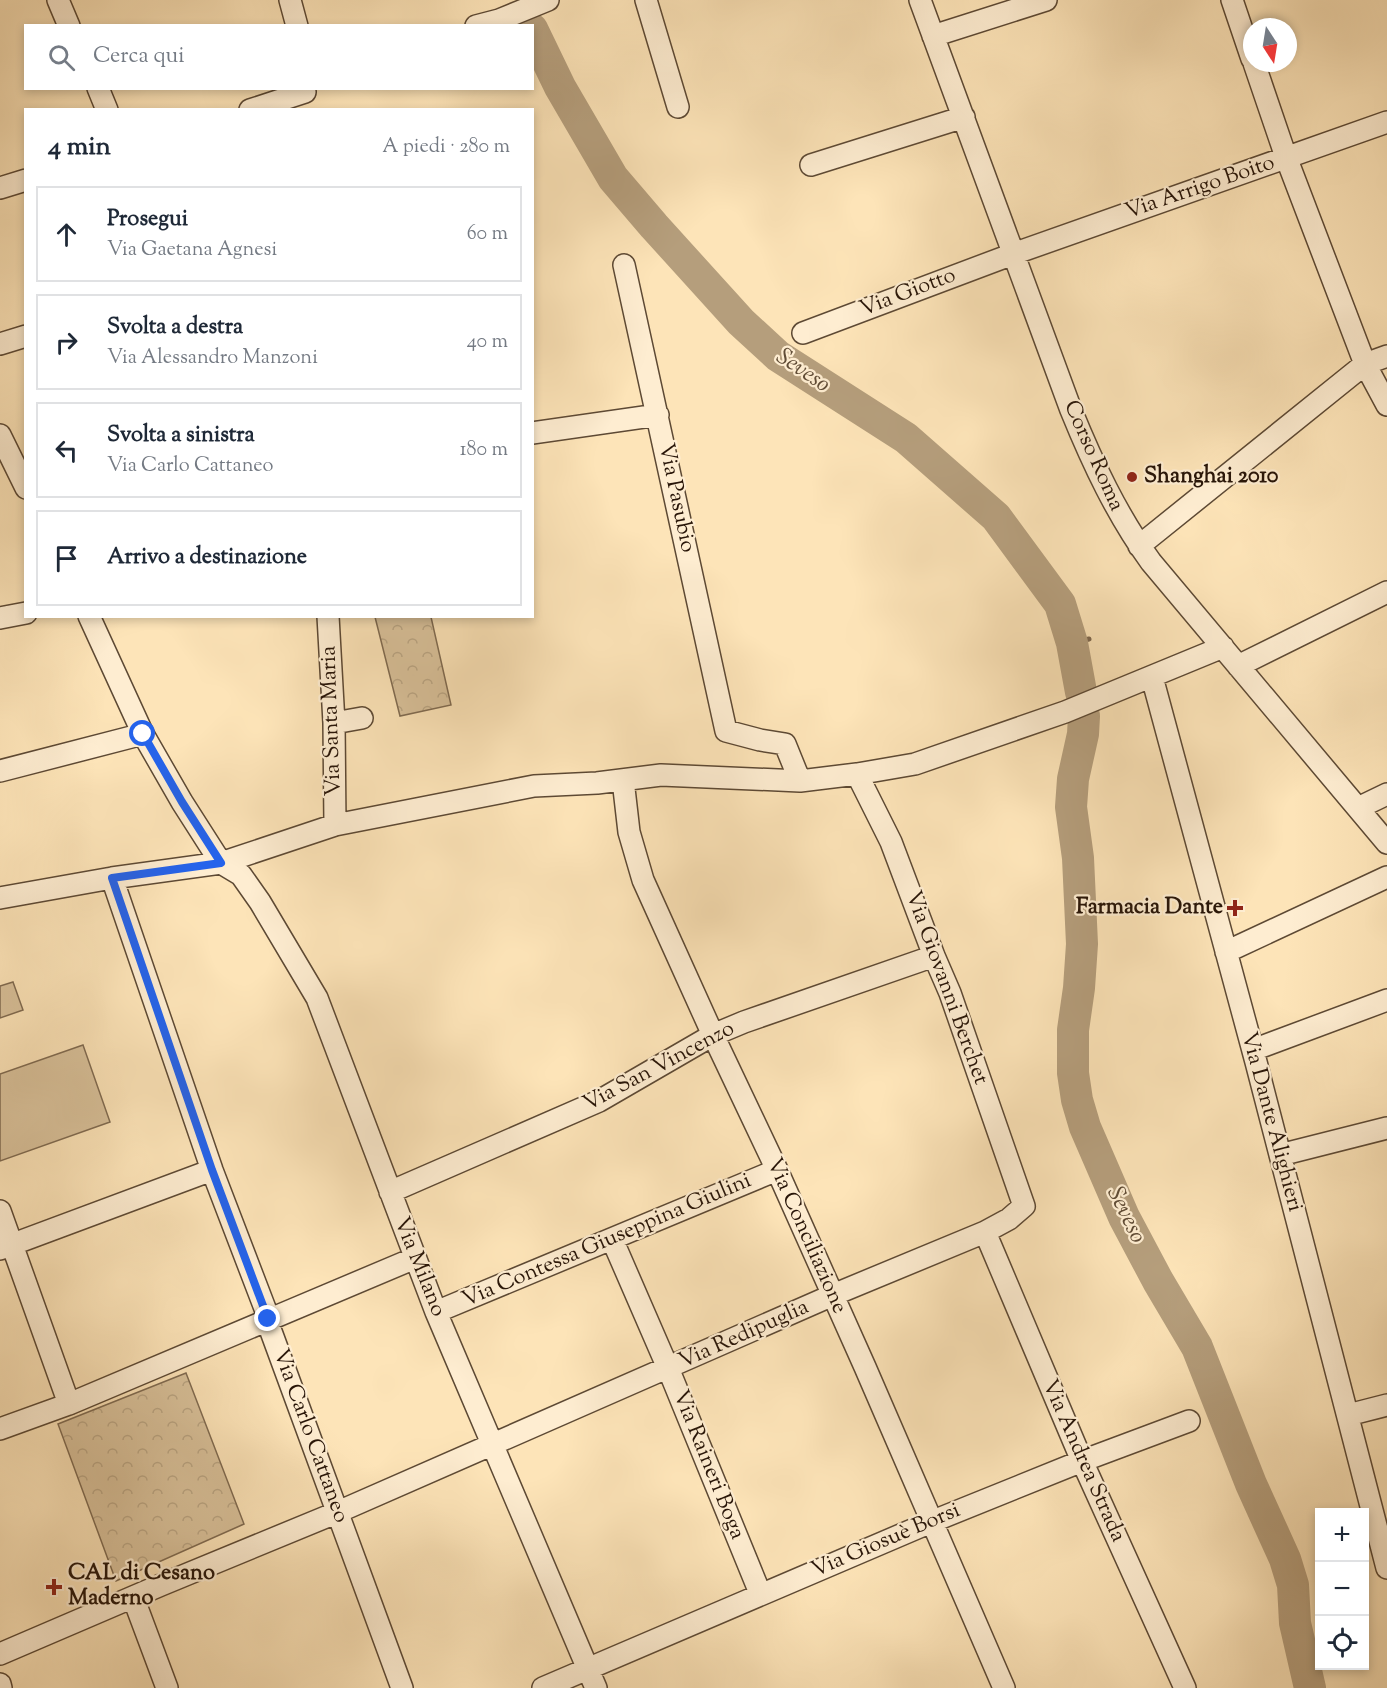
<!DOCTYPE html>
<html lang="it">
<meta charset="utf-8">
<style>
body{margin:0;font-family:"Sorts Mill Goudy",serif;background:#f2f2f3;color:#1f2937}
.controls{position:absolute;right:18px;bottom:18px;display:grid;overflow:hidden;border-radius:0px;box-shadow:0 3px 9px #0003}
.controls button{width:54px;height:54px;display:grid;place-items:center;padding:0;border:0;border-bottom:2px solid #e0e1e3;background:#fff;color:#1f2937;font:30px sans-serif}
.compass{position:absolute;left:1243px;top:18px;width:54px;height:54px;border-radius:50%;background:#fff;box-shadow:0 3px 9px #0003;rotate:168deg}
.stop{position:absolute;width:18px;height:18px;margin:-14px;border:4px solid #2563eb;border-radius:50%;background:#fff}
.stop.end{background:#2563eb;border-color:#fff;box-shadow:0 2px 6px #0008}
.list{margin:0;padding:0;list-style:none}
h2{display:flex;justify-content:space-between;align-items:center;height:78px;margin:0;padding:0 24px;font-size:26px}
h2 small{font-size:20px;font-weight:400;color:#747a83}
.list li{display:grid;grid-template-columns:39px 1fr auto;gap:18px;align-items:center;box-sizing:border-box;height:96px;margin:0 12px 12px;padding:0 12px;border:2px solid #e0e1e3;border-radius:0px}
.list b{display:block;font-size:22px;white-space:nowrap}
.list p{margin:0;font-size:20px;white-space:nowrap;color:#747a83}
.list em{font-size:20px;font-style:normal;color:#747a83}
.icon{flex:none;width:33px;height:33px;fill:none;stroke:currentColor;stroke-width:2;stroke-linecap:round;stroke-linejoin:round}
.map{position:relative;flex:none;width:1387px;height:1688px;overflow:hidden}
.search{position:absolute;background:#fff;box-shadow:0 3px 9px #0003;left:24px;top:24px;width:510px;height:66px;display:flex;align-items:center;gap:15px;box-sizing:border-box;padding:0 21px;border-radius:0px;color:#747a83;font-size:22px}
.panel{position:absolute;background:#fff;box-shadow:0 3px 9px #0003;left:24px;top:108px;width:510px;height:510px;border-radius:0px}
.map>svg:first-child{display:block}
.green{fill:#d9c19a;stroke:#806b51;stroke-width:1.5}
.park{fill:url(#park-crowns);stroke:#806b51;stroke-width:1.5}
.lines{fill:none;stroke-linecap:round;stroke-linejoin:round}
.stream{stroke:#7d674e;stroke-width:5}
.river{stroke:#b59e7c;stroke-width:32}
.minor-casing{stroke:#5d4934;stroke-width:24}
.minor{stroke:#feedd1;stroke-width:21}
.route{stroke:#2563eb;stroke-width:8}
.poi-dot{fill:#8f2418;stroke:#feedd1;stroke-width:2}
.labels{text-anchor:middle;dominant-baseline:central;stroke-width:4.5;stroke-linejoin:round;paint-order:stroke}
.street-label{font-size:22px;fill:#281508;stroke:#feedd1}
.poi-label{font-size:22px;font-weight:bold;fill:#281508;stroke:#feedd1;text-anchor:start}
.water-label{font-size:24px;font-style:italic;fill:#604c36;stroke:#feedd1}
</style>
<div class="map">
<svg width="1387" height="1688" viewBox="0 0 1387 1688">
<defs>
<pattern id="park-crowns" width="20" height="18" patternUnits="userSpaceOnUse" patternTransform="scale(1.5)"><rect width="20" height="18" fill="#d9c19a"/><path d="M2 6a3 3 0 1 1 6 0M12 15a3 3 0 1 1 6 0" fill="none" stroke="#baa583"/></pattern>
</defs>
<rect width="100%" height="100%" fill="#fde4b8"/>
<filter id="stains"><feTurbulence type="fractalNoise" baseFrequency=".00333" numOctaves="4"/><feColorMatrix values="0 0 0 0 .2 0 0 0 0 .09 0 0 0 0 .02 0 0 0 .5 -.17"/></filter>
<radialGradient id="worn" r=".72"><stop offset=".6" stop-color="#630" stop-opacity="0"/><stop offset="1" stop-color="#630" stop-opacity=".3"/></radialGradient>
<path class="green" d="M13 982 23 1010 0 1018V986Z
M83 1045 110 1122 0 1161V1074Z"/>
<path class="park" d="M375 617H431L451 705 400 716Z
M186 1373 244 1524 116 1581 58 1424Z"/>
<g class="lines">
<path class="stream" d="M1072 643 1089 639"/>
<path class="river" d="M532 29 560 87 613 178 654 226 741 322 778 356 906 438 996 517 1060 604 1072 643 1081 692
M1084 716 1083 734 1073 779 1071 807 1078 858 1082 944 1079 988 1073 1030V1073L1077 1100 1085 1127 1124 1217 1158 1281 1197 1347 1251 1484 1285 1559 1293 1585 1295 1623 1310 1688"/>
<g class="minor-casing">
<path id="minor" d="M58 0 69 26
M290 0 297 26
M646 0 678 107
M920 0 1071 410C1093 464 1117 515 1151 562L1387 843
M1232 0 1252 59
M476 26 499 20 548 0
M933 36 1046 0
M1254 63 1286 157 1365 364 1387 405
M98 88 107 110
M250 110 305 92
M811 165 964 117
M0 188 26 180
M624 265 726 731 760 740 785 744 800 781
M803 333 1013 254 1387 122
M0 344 26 336
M532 433 658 415
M0 435 26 488
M1139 546 1365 364 1387 356
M89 616 143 734 182 802 221 863 241 875 260 902 317 998 436 1312 596 1688
M328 616 334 723 335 825
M0 618 26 613
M1238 666 1387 592
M1152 677 1256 1062 1387 1568
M334 723 362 718
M0 771 143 734
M623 780 629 832 643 880 713 1035 777 1170 865 1367 1004 1688
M1358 808 1387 794
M112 878 212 1170 266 1311 269 1326 402 1688
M0 898 112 878 221 863 335 825 534 786 597 783 661 775 800 781 857 774 915 764 1065 712 1223 647
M1226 952 1387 877
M1253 1050 1387 1000
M1280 1155 1387 1128
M390 1192 599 1101 713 1035 744 1022 934 956
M0 1211 69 1404
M985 1232 1082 1461 1185 1688
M612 1239 668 1368 760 1593
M0 1249 212 1170
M436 1312 777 1170
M1348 1415 1387 1405
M0 1429 69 1404 415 1258
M133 1597 167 1688
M0 1654 161 1585 338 1512 833 1295 985 1232 1009 1219 1024 1206 950 993 934 956 891 842 857 774
M0 1684 1 1688
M543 1688 931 1522 1082 1461 1189 1421"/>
</g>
<use href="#minor" class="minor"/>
</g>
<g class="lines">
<path class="route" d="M143 734 182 802 221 863 112 878 212 1170 268 1319"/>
</g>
<g class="poi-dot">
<circle cx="1132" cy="477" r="6"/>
<path d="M1232 899h6v6h6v6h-6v6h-6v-6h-6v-6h6z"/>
<path d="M51 1578h6v6h6v6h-6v6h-6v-6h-6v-6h6z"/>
</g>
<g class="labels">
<g class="street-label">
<text transform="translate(1200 188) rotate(-19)">Via Arrigo Boito</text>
<text transform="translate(908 293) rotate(-21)">Via Giotto</text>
<text transform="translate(1093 456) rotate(66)">Corso Roma</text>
<text transform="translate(676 498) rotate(78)">Via Pasubio</text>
<text transform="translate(332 721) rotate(-92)">Via Santa Maria</text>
<text transform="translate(946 988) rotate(70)">Via Giovanni Berchet</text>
<text transform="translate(659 1067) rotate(-28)">Via San Vincenzo</text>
<text transform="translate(1271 1122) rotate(75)">Via Dante Alighieri</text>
<text transform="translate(806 1236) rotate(66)">Via Conciliazione</text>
<text transform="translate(607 1241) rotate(-23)">Via Contessa Giuseppina Giulini</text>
<text transform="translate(419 1267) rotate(68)">Via Milano</text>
<text transform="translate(744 1335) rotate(-24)">Via Redipuglia</text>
<text transform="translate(310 1436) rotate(70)">Via Carlo Cattaneo</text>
<text transform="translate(1083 1461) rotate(66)">Via Andrea Strada</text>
<text transform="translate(708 1465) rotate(68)">Via Raineri Boga</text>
<text transform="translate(886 1541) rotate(-23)">Via Giosuè Borsi</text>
</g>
<g class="poi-label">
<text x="1144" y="477">Shanghai 2010</text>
<text x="1223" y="908" text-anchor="end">Farmacia Dante</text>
<text x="68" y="1574">CAL di Cesano<tspan x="68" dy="25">Maderno</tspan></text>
</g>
<g class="water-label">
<text transform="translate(803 371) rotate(34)">Seveso</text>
<text transform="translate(1126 1215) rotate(64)">Seveso</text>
</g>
</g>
<rect width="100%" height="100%" filter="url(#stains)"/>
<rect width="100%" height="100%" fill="url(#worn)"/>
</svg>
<div class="controls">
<button>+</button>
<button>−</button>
<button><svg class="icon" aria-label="locate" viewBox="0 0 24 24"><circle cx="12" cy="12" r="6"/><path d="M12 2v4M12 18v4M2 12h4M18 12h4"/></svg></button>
</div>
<svg class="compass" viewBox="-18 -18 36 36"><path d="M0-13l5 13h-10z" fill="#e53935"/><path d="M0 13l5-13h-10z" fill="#747a83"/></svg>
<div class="stop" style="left:143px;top:734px"></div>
<div class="stop end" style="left:268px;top:1319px"></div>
<div class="search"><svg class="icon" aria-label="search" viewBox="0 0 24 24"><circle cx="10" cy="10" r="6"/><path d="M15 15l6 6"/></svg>Cerca qui</div>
<section class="panel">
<h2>4 min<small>A piedi · 280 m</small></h2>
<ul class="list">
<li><svg class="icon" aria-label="ahead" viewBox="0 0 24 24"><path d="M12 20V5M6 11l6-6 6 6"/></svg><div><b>Prosegui</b><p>Via Gaetana Agnesi</p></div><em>60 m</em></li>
<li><svg class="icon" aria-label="right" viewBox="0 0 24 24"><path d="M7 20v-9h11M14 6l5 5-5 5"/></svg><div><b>Svolta a destra</b><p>Via Alessandro Manzoni</p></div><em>40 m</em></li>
<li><svg class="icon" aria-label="left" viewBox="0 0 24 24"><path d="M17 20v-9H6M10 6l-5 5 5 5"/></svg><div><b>Svolta a sinistra</b><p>Via Carlo Cattaneo</p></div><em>180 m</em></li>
<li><svg class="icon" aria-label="arrive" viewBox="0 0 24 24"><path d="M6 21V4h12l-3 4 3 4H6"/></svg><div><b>Arrivo a destinazione</b></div></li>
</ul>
</section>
</div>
